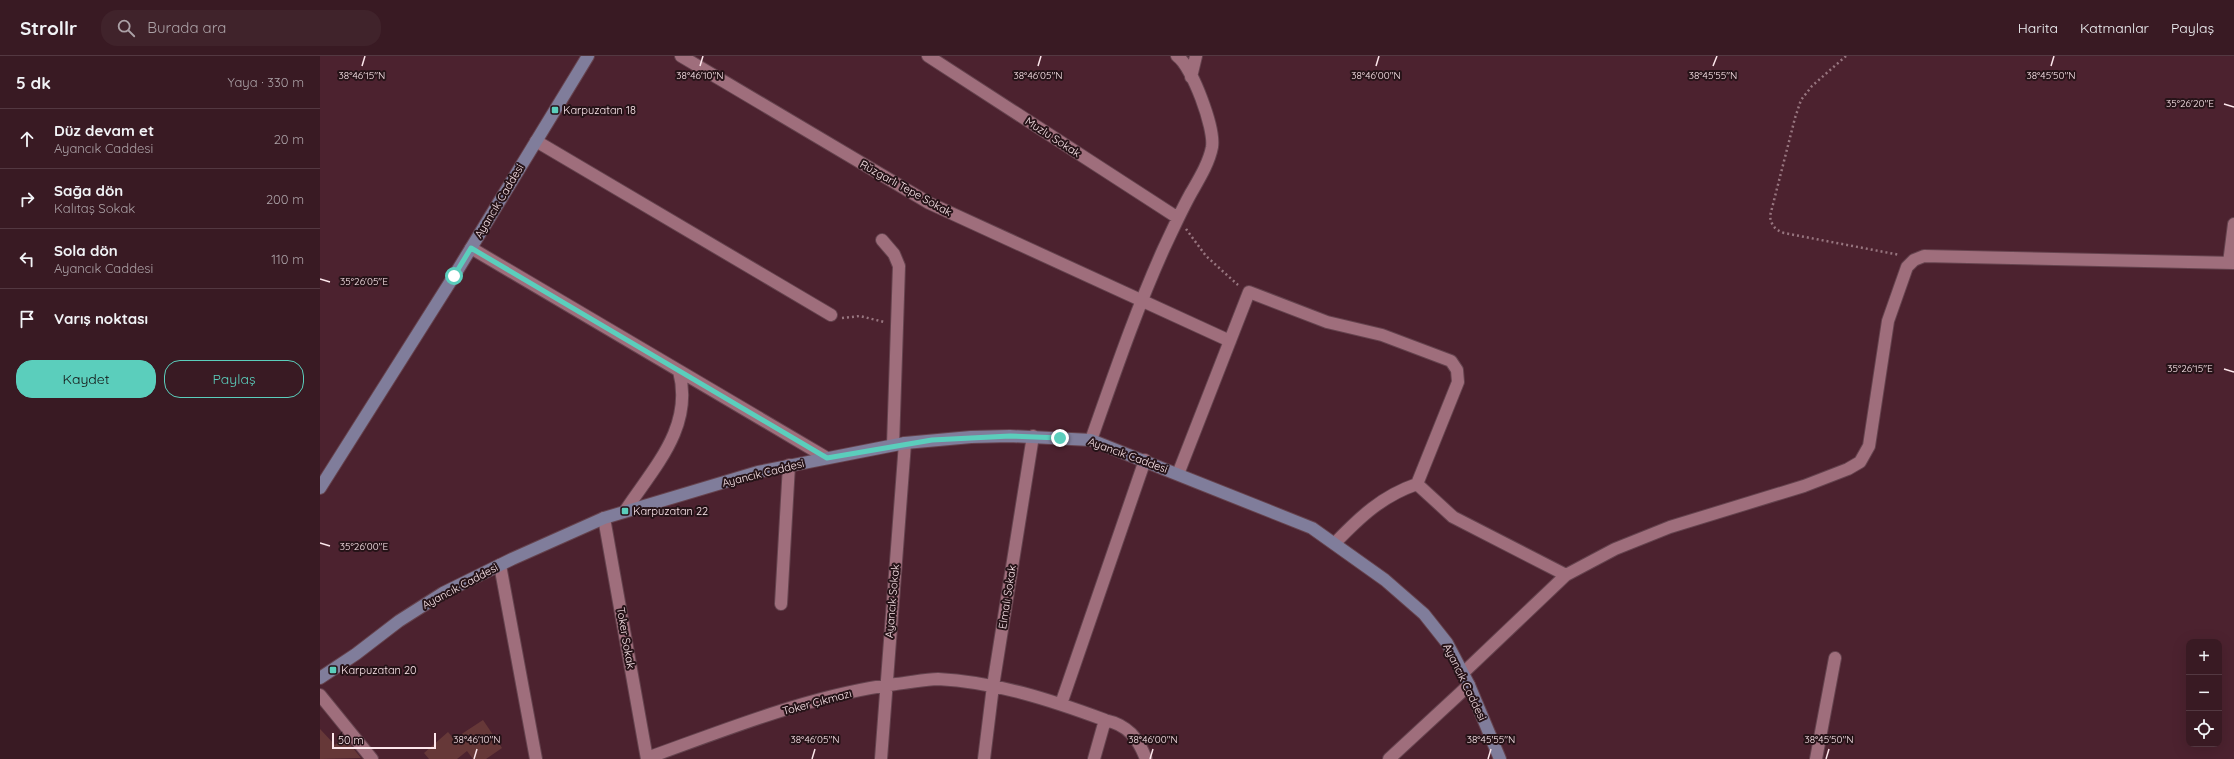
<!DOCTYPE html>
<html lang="tr">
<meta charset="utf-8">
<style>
body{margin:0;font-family:Quicksand,sans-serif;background:#40232b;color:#f1f3f6}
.controls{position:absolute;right:12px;bottom:12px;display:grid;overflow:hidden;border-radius:8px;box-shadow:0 4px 16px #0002}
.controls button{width:36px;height:36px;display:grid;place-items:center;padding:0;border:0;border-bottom:1px solid #533841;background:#391a23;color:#f1f3f6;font:20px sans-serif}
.scale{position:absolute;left:12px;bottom:10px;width:104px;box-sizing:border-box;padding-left:4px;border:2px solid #fde7ec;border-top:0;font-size:11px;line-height:14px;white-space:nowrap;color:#fde7ec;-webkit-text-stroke:3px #261318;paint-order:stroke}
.stop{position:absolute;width:12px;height:12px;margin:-9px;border:3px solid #5bcebc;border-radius:50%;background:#fff}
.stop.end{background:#5bcebc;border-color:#fff;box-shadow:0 1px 4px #0008}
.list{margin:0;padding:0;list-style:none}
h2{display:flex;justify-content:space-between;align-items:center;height:52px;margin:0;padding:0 16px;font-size:17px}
h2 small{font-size:13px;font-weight:400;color:#aba1a6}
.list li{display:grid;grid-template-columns:26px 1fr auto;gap:12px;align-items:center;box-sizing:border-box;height:60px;padding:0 16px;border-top:1px solid #533841}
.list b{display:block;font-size:15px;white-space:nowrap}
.list p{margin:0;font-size:13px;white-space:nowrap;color:#aba1a6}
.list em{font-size:13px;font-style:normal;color:#aba1a6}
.actions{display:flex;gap:8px;padding:12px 16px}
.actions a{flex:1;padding:9px 0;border:1px solid #5bcebc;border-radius:16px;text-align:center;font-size:14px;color:#5bcebc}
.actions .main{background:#5bcebc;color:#111}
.icon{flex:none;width:22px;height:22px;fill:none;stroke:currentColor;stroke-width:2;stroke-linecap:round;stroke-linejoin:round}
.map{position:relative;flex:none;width:1914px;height:703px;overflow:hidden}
header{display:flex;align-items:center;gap:24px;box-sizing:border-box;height:56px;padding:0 20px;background:#391a23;border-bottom:1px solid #533841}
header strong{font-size:19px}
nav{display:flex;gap:22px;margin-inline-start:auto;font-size:14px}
.search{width:280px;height:36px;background:#40232b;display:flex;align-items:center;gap:10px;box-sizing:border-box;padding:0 14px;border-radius:16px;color:#aba1a6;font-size:15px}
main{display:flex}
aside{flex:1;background:#391a23}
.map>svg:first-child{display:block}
.building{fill:#663838}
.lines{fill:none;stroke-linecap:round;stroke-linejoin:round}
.street-casing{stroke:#65434e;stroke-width:14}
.secondary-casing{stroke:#65434e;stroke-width:14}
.path{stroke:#97757f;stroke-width:2.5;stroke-dasharray:2 3;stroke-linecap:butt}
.street{stroke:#9f6e7c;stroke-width:12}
.secondary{stroke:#807d9b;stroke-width:12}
.route{stroke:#5bcebc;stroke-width:5}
.ticks{fill:none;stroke:#fde7ec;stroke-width:1.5}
.poi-dot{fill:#5bcebc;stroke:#261318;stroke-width:1.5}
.labels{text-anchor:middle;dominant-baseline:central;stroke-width:4;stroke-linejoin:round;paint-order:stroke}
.poi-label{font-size:11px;fill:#fde7ec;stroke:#261318;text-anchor:start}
.street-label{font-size:11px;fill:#fde7ec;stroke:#261318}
.ticks-label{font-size:10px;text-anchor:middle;fill:#fde7ec;stroke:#261318;stroke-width:4;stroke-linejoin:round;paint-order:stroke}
</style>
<header>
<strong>Strollr</strong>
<div class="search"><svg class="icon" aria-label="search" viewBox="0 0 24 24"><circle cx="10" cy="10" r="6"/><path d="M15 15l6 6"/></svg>Burada ara</div>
<nav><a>Harita</a><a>Katmanlar</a><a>Paylaş</a></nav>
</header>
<main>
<aside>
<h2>5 dk<small>Yaya · 330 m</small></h2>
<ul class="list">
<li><svg class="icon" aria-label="ahead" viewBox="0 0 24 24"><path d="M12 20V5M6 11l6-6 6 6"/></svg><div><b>Düz devam et</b><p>Ayancık Caddesi</p></div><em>20 m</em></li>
<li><svg class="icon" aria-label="right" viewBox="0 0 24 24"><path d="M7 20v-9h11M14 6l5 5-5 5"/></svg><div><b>Sağa dön</b><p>Kalıtaş Sokak</p></div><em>200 m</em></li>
<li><svg class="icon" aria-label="left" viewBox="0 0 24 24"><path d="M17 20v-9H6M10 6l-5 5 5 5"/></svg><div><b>Sola dön</b><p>Ayancık Caddesi</p></div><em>110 m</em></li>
<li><svg class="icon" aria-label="arrive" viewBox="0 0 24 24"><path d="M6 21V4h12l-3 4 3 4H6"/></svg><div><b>Varış noktası</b></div></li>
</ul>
<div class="actions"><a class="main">Kaydet</a><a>Paylaş</a></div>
</aside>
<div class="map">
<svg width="1914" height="703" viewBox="0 0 1914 703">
<rect width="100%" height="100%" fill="#4c222f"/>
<path class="building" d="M163 664 182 692 166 703H153L147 695 137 703H109L104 697 128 676 134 683Z
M0 673 15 689 24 681 41 702 0 703Z"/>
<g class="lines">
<g class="street-casing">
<path id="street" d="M361 0 609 147 910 285
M608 0 858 162
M871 21 876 0
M216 85 511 259
M562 184 574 198 579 210 573 389
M151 192 507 402
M1909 207 1914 168
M771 384C794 319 816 254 844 192 853 173 861 155 871 137 879 123 889 107 892 91 895 72 872 10 857 0
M858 418 929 236 1007 266 1062 279 1131 305 1137 314 1138 326 1097 428 1133 461 1246 519
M305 455C334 411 374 371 359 315
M284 462 327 703
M1015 487C1040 461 1062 440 1097 428
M180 509 216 703
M461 548 469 409
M1143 617 1246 519 1295 493 1350 471 1484 430 1528 413 1540 406 1549 390 1568 265 1587 211 1594 204 1604 200 1914 207
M0 639 52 703
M741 648 825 404
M785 664C808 669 818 682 826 703
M327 702C408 673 491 639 576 628 589 627 605 623 618 623 676 626 731 644 785 664L774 703
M561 703 585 387
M664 703 673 630 713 380
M1069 703 1149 629
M1496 703 1515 602"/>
</g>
<g class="secondary-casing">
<path id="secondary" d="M0 432 134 220 268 0
M0 622 36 598 79 565 123 537 192 503 284 462 438 416 585 387 651 381 690 380 771 384 992 472 1065 524 1104 558 1127 587 1149 629 1180 703"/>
</g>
<path class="path" d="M1526 0 1492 30 1481 44 1475 62 1450 160C1451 169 1455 174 1464 177L1580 199
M866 173 886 200 918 229
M522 262 540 260 564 266"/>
<use href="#street" class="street"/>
<use href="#secondary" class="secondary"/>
</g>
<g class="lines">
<path class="route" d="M134 220 151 192 507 402 612 384 690 380 740 382"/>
</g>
<path class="ticks" d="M42 10 45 0M380 10 383 0M718 10 721 0M1056 10 1059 0M1393 10 1397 0M1731 10 1734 0M1904 48 1914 51M0 223 10 226M1904 313 1914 316M0 487 10 490M154 703 157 693M492 703 495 693M830 703 833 693M1168 703 1171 693M1506 703 1509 693"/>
<g class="poi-dot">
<rect x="231" y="50" width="8" height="8" rx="2"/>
<rect x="301" y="451" width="8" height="8" rx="2"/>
<rect x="9" y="610" width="8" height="8" rx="2"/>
</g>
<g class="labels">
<g class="poi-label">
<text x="243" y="54">Karpuzatan 18</text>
<text x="313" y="455">Karpuzatan 22</text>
<text x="21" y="614">Karpuzatan 20</text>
</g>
<g class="street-label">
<text transform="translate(733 81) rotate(33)">Muzlu Sokak</text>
<text transform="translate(586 132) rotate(29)">Rüzgarlı Tepe Sokak</text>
<text transform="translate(179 145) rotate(-59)">Ayancık Caddesi</text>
<text transform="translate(808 399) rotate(20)">Ayancık Caddesi</text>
<text transform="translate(443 417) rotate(-14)">Ayancık Caddesi</text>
<text transform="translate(140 530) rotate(-28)">Ayancık Caddesi</text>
<text transform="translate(687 541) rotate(-81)">Elmalı Sokak</text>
<text transform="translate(572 545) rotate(-85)">Ayancık Sokak</text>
<text transform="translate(306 582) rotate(80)">Toker Sokak</text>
<text transform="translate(1145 626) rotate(64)">Ayancık Caddesi</text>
<text transform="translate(497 646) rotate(-15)">Toker Çıkmazı</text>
</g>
</g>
<g class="ticks-label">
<text x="42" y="23">38°46'15"N</text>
<text x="380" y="23">38°46'10"N</text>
<text x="718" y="23">38°46'05"N</text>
<text x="1056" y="23">38°46'00"N</text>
<text x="1393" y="23">38°45'55"N</text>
<text x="1731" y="23">38°45'50"N</text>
<text x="1870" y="51">35°26'20"E</text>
<text x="44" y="229">35°26'05"E</text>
<text x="1870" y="316">35°26'15"E</text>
<text x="44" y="494">35°26'00"E</text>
<text x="157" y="687">38°46'10"N</text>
<text x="495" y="687">38°46'05"N</text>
<text x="833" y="687">38°46'00"N</text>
<text x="1171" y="687">38°45'55"N</text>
<text x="1509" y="687">38°45'50"N</text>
</g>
</svg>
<div class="controls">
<button>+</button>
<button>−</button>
<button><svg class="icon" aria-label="locate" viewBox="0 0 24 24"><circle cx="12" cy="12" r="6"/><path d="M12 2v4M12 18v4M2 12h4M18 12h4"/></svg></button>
</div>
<div class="scale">50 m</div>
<div class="stop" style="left:134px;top:220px"></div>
<div class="stop end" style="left:740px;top:382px"></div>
</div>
</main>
